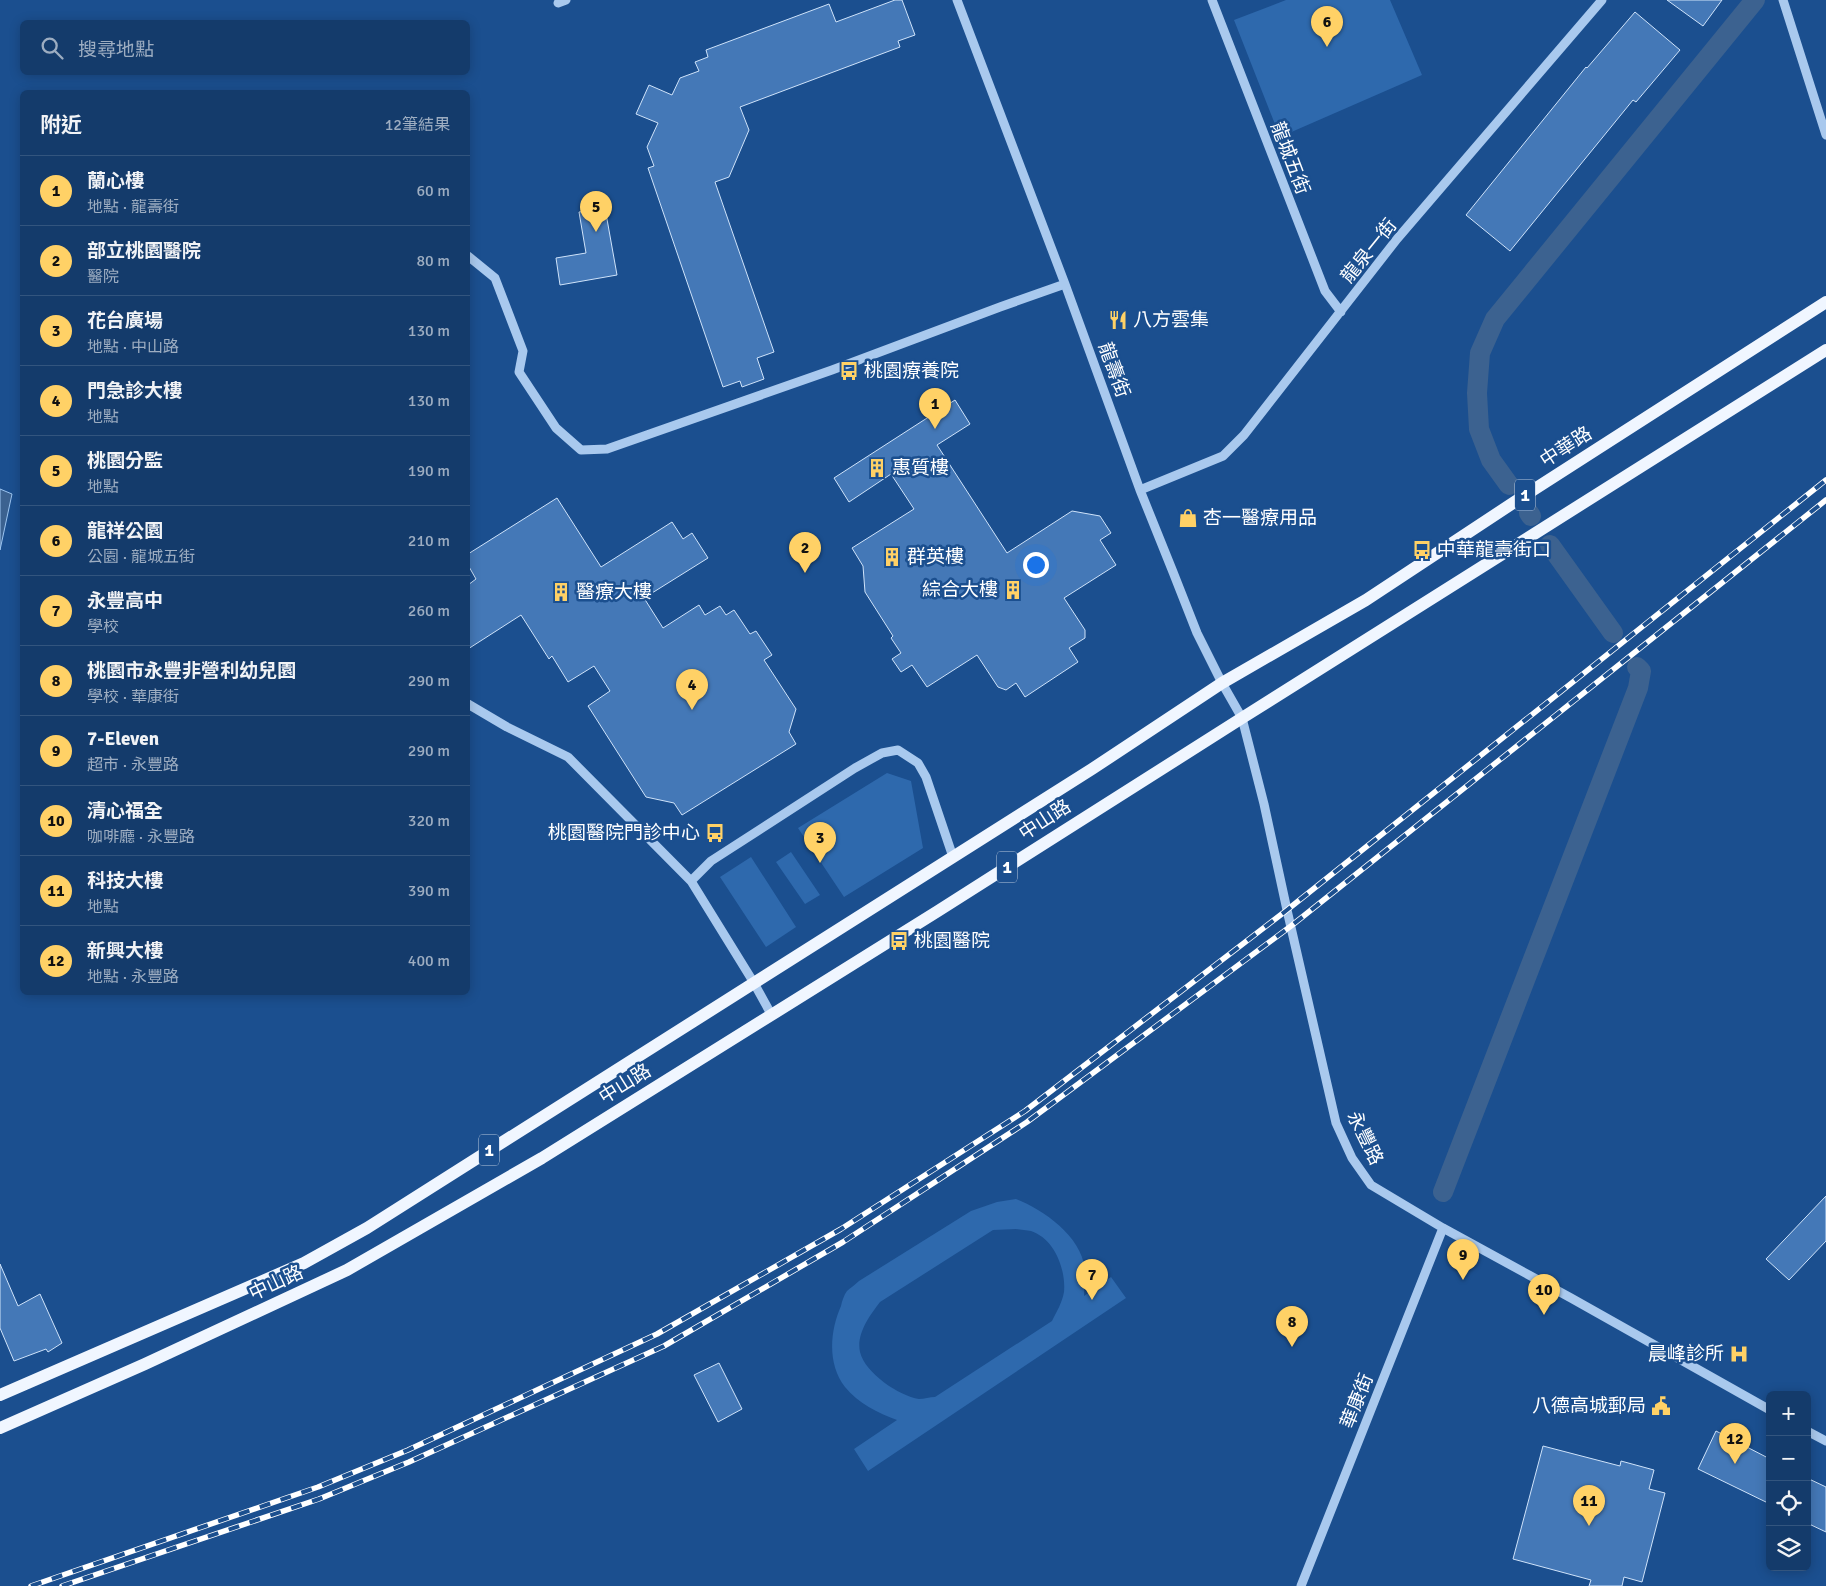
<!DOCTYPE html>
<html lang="zh-TW">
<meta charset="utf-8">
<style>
body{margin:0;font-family:Signika,"Noto Sans TC",sans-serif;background:#214673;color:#f1f3f6}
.controls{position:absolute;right:15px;bottom:15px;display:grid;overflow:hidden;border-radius:8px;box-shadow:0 2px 12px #0003}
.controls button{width:45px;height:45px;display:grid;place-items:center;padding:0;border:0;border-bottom:1px solid #33557e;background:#143b6b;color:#f1f3f6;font:25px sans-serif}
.you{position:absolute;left:1035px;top:564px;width:18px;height:18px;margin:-12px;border:4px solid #fff;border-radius:50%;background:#1a73e8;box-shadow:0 0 0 8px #1a73e833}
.badge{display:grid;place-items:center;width:32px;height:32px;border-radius:50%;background:#ffd166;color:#111;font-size:16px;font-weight:700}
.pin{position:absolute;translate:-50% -41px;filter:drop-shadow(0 1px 2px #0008)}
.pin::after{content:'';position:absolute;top:26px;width:18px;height:15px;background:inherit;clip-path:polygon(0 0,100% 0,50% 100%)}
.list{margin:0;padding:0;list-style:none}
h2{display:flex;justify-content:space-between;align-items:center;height:65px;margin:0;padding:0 20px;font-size:21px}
h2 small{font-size:16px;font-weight:400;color:#9dadc1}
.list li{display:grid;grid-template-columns:32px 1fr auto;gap:15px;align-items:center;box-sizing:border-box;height:70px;padding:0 20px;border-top:1px solid #33557e}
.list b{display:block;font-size:19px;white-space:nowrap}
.list p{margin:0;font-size:16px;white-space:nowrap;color:#9dadc1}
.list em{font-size:16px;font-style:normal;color:#9dadc1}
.icon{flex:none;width:28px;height:28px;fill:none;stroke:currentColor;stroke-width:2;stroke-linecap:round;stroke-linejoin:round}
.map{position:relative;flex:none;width:1826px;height:1586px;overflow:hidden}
.search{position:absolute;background:#143b6b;box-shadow:0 2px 12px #0003;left:20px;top:20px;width:450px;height:55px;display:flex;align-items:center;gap:12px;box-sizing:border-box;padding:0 18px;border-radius:8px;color:#9dadc1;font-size:19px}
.panel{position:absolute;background:#143b6b;box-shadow:0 2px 12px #0003;left:20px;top:90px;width:450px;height:905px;border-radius:8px}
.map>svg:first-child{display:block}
.green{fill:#2e69ad;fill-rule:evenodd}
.water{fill:#3c6290;stroke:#9cc4f0}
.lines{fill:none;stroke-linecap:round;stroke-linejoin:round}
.canal{stroke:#3c6290;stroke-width:20}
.building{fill:#4478b7;stroke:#cfe3fa}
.minor{stroke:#a9c9ee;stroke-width:9}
.major{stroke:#f0f6ff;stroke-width:12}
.rail-casing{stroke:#fff;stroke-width:5.5}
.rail{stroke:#1b4f8f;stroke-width:4;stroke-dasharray:11;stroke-linecap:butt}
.labels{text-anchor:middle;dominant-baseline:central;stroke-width:5;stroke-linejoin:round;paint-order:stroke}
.shield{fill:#1b4f8f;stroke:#bbcadd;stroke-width:1}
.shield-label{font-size:18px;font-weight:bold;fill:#fff}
.street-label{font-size:19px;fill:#fff;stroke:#1b4f8f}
.poi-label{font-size:19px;fill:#fff;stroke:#1b4f8f;text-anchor:start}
</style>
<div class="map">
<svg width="1826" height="1586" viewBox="0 0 1826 1586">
<rect width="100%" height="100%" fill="#1b4f8f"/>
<path class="green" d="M1286 0H1390L1422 75 1280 137 1234 20Z
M887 773 911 781 923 848 844 897 798 828Z
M791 852 820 895 805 904 776 862Z
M751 857 796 927 766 947 720 877Z
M1016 1199C1044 1210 1081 1236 1085 1269 1086 1278 1084 1288 1084 1296L1111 1277 1126 1298 868 1471 854 1449 897 1420C878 1413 858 1403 845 1387 827 1364 830 1331 841 1306 842 1301 844 1295 847 1291 850 1288 855 1285 859 1281L971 1211 997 1202ZM1016 1229C1021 1230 1027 1230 1031 1231 1055 1239 1066 1270 1064 1292 1062 1303 1057 1311 1052 1321L935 1397C930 1397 924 1399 919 1399 899 1396 865 1373 860 1352 856 1334 870 1315 880 1302L993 1230Z"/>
<path class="water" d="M0 489 12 494 0 550Z"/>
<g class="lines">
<path class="canal" d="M1509 485 1491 460 1479 429 1477 393 1480 353 1495 319 1755 0
M1529 513 1531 516
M1550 545 1613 633
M1443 1192 1638 688 1641 671 1637 667"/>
</g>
<path class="building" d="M895 0H902L915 35 898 41 900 47 740 107 749 130 729 177 715 182 774 352 757 358 764 379 742 387 740 381 723 387 648 168 654 166 647 147 658 123 636 114 649 85 672 95 680 78 699 71 695 62 708 57 706 50 829 4 836 22Z
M1667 0H1722L1703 26Z
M1635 12 1680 50 1636 102 1633 100 1510 251 1466 215 1586 67 1587 68Z
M605 208 617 275 560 285 556 258 586 253 579 212Z
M955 400 970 424 937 445 1007 553 1072 511 1100 516 1111 533 1100 540 1116 565 1064 598 1085 630V638L1069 648 1078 662 1025 697 1016 683 1006 690 998 687 977 655 927 687 912 665 901 672 892 659 901 653 891 638 893 636 865 592 863 566 852 548 914 509 891 474 849 502 834 478Z
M557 498 601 567 672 522 683 539 692 533 708 558 644 598 663 628 699 605 705 615 720 606 726 615 734 610 750 634 756 631 772 655 764 660 796 709 789 732 796 744 682 815 674 803 646 797 588 706 610 691 594 666 568 682 552 656 549 659 521 615 468 649V585L476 579 468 565V554Z
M1826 1196V1241L1789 1280 1766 1259Z
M0 1264 18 1306 40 1294 62 1343 48 1352 46 1349 14 1361 0 1328Z
M719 1363 742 1409 718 1422 694 1375Z
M1716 1431 1770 1459V1504L1698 1469Z
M1543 1446 1620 1466 1621 1461 1654 1470 1649 1489 1665 1493 1642 1582 1624 1577 1622 1586H1589L1591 1580 1513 1559Z
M1807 1478 1826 1487V1532L1807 1523Z"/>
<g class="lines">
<path class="minor" d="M957 0 1065 284 1140 490 1173 572 1197 633 1222 683 1242 718 1264 804 1287 910 1336 1123 1352 1158 1371 1185 1443 1228 1571 1298 1770 1410
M1212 0 1325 291 1341 312
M1783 0 1826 135
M558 3 566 0
M468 256 495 278 523 351 519 372 556 428 581 450 607 449 832 370 1000 307 1065 284
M1140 490 1223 456 1244 435 1397 239 1602 0
M468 704 507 727 568 757 691 881 754 983 771 1014
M691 881 711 861 855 768 882 753 898 750 918 763 926 777 953 857
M1807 1431 1826 1441
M1301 1586 1443 1228"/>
<path class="major" d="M0 1395 304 1263 367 1228 1092 769 1222 683 1366 600 1516 501 1826 302
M0 1428 145 1364 347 1270 542 1158 938 911 1242 718 1826 350"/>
<g class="rail-casing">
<path id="rail" d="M31 1586 318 1487 408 1450 657 1334 841 1229 1025 1111 1287 910 1826 480
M62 1586 319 1499 409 1462 664 1346 843 1242 1027 1122 1291 926 1826 500"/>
</g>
<use href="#rail" class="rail"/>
</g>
<defs>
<g id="restaurant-bare" transform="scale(1.5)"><path d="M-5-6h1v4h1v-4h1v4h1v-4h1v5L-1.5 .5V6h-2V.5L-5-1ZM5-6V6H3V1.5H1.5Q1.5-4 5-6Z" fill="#ffd166" stroke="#1b4f8f" stroke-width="2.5" paint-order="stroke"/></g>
<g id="bus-bare" transform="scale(1.5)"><path d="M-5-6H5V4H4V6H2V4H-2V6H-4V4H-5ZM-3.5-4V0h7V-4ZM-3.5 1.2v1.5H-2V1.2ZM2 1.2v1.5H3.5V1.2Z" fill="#ffd166" stroke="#1b4f8f" stroke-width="2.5" paint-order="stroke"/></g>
<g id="building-bare" transform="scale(1.5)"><path d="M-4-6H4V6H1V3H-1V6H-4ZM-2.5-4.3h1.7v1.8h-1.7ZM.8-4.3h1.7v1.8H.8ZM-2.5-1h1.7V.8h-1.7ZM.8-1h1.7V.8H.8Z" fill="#ffd166" stroke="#1b4f8f" stroke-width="2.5" paint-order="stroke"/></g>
<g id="shop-bare" transform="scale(1.5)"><path d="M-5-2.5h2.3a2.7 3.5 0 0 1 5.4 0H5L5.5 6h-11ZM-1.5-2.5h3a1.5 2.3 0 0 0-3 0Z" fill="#ffd166" stroke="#1b4f8f" stroke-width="2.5" paint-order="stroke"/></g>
<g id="hospital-bare" transform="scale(1.5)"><path d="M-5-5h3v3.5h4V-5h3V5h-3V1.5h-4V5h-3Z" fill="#ffd166" stroke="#1b4f8f" stroke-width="2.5" paint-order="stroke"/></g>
<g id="civic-bare" transform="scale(1.5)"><path d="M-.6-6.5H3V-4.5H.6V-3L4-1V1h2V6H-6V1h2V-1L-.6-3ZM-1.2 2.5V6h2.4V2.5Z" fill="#ffd166" stroke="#1b4f8f" stroke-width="2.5" paint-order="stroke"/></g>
</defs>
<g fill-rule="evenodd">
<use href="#restaurant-bare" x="1118" y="320"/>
<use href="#bus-bare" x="849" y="371"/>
<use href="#building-bare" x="877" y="468"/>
<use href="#shop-bare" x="1188" y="518"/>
<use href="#bus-bare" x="1422" y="550"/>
<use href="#building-bare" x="892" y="557"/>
<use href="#building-bare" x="1013" y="590"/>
<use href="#building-bare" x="561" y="592"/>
<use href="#bus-bare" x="715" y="833"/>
<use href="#bus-bare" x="899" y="941"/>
<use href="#hospital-bare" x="1739" y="1354"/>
<use href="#civic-bare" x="1661" y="1406"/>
</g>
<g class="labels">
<g class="shield">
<rect x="1515" y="479.5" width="20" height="31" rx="4"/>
<rect x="997" y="851.5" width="20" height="31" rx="4"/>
<rect x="479" y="1134.5" width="20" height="31" rx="4"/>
</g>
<g class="shield-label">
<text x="1525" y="495">1</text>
<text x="1007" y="867">1</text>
<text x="489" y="1150">1</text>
</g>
<g class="street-label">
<text transform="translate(1290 158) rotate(69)">龍城五街</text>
<text transform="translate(1369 251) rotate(-51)">龍泉一街</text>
<text transform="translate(1114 370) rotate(70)">龍壽街</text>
<text transform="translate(1566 447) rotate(-33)">中華路</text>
<text transform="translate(1045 820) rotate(-33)">中山路</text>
<text transform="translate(625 1084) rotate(-32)">中山路</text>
<text transform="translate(1365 1138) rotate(64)">永豐路</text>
<text transform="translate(276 1283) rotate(-25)">中山路</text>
<text transform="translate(1357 1401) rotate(-68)">華康街</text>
</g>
<g class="poi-label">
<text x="1133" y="320">八方雲集</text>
<text x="864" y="371">桃園療養院</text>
<text x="892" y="468">惠質樓</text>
<text x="1203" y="518">杏一醫療用品</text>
<text x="1437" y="550">中華龍壽街口</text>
<text x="907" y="557">群英樓</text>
<text x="998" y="590" text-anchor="end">綜合大樓</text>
<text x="576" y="592">醫療大樓</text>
<text x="700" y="833" text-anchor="end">桃園醫院門診中心</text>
<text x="914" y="941">桃園醫院</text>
<text x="1724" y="1354" text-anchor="end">晨峰診所</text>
<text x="1646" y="1406" text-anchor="end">八德高城郵局</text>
</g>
</g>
</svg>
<div class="controls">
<button>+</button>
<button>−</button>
<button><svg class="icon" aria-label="locate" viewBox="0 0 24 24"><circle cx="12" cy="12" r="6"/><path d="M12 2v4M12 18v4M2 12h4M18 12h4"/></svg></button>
<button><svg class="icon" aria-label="layers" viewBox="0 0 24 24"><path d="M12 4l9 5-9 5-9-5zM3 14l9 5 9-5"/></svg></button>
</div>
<div class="you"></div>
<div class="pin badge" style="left:935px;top:429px">1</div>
<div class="pin badge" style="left:805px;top:573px">2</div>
<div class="pin badge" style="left:820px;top:863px">3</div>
<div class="pin badge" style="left:692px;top:710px">4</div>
<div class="pin badge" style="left:596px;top:232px">5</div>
<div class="pin badge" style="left:1327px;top:47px">6</div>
<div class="pin badge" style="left:1092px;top:1300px">7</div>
<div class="pin badge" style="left:1292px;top:1347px">8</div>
<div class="pin badge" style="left:1463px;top:1280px">9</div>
<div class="pin badge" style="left:1544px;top:1315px">10</div>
<div class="pin badge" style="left:1589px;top:1526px">11</div>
<div class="pin badge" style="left:1735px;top:1464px">12</div>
<div class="search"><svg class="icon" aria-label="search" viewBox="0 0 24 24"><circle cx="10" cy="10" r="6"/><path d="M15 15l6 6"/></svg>搜尋地點</div>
<section class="panel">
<h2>附近<small>12筆結果</small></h2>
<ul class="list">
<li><span class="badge">1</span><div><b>蘭心樓</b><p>地點 · 龍壽街</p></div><em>60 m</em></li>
<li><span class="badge">2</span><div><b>部立桃園醫院</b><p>醫院</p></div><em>80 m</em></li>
<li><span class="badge">3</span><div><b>花台廣場</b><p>地點 · 中山路</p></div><em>130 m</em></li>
<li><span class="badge">4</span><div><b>門急診大樓</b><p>地點</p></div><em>130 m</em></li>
<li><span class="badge">5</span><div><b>桃園分監</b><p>地點</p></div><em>190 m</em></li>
<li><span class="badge">6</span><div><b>龍祥公園</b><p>公園 · 龍城五街</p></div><em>210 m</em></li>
<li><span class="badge">7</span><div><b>永豐高中</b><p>學校</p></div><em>260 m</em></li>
<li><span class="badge">8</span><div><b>桃園市永豐非營利幼兒園</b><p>學校 · 華康街</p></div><em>290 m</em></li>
<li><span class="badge">9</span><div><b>7-Eleven</b><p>超市 · 永豐路</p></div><em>290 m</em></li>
<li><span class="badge">10</span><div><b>清心福全</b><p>咖啡廳 · 永豐路</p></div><em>320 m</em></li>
<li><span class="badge">11</span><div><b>科技大樓</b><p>地點</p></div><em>390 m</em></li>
<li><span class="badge">12</span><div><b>新興大樓</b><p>地點 · 永豐路</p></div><em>400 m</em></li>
</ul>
</section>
</div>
